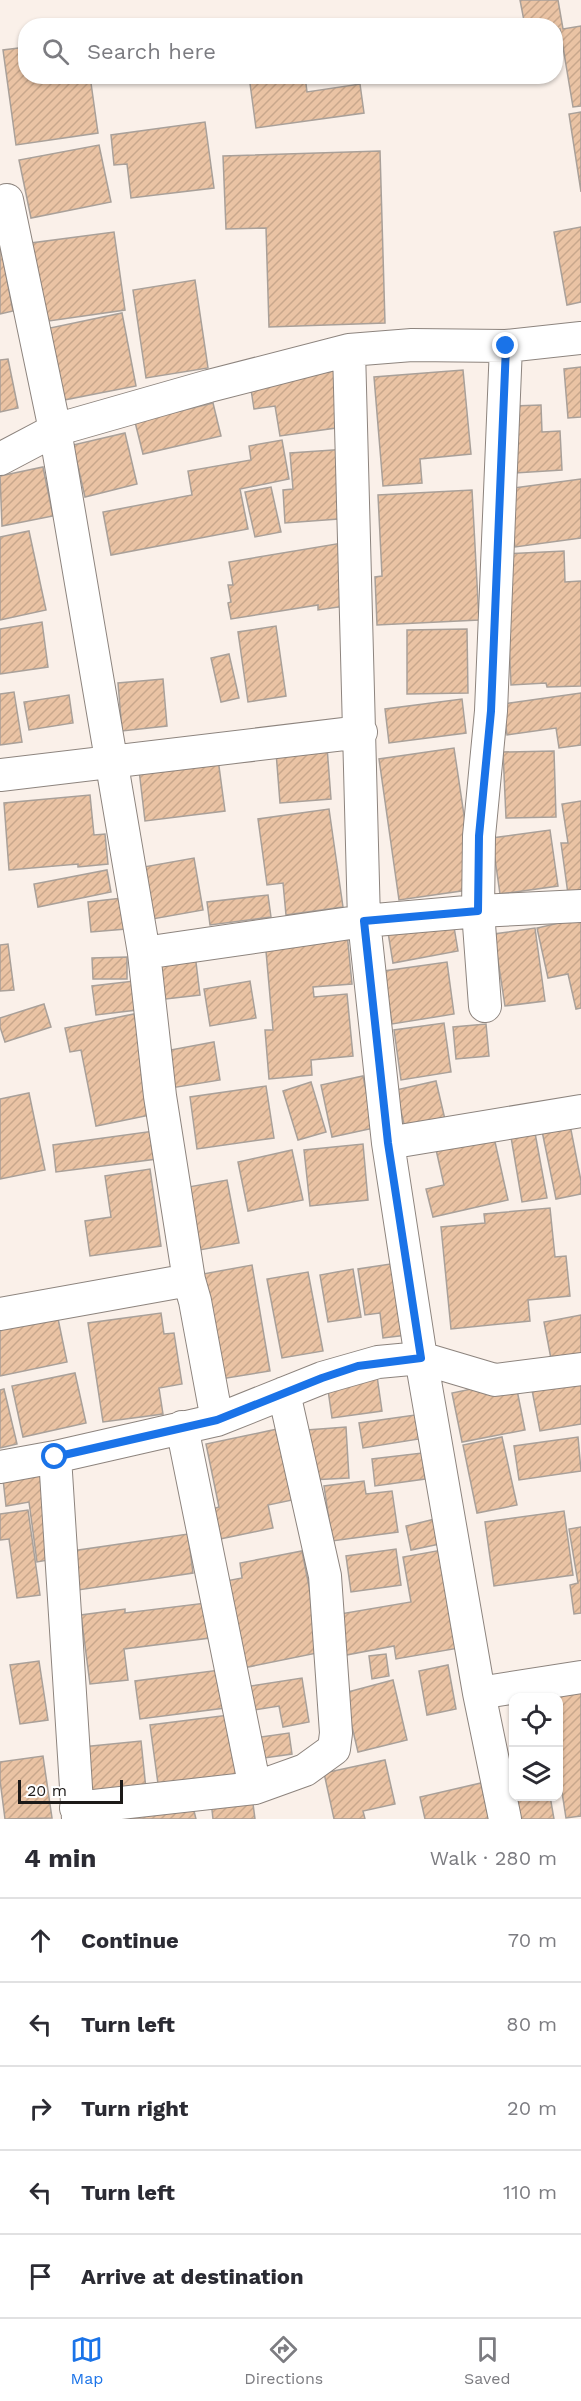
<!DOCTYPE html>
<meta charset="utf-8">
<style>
body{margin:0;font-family:"Work Sans",sans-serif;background:#f7f7f7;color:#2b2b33}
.controls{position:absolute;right:18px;bottom:18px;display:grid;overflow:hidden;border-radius:12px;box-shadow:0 2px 4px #0004}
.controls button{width:54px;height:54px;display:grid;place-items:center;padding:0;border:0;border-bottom:2px solid #e1e1e2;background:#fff;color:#2b2b33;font:30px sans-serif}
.scale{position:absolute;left:18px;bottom:15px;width:105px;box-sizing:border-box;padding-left:6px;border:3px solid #1d1a18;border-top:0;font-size:16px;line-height:21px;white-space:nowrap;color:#1d1a18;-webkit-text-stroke:4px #fff;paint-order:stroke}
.stop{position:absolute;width:18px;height:18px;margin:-14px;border:4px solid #1a73e8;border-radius:50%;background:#fff}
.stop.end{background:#1a73e8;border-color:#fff;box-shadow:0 2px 6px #0008}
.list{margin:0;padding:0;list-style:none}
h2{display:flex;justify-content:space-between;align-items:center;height:78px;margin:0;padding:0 24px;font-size:26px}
h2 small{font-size:20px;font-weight:400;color:#7c7c81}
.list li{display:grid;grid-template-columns:39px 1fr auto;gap:18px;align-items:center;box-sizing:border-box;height:84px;padding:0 24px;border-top:2px solid #e1e1e2}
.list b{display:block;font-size:22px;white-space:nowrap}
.list em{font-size:20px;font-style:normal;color:#7c7c81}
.icon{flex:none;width:33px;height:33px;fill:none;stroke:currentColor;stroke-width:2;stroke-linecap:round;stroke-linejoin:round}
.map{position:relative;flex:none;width:581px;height:1819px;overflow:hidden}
.search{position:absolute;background:#fff;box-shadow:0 2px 4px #0004;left:18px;right:18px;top:18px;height:66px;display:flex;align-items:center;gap:15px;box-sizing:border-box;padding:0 21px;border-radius:24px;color:#7c7c81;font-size:22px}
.sheet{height:498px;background:#fff}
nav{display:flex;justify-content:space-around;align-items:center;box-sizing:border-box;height:84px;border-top:2px solid #e1e1e2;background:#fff;font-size:16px;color:#7c7c81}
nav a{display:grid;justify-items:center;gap:3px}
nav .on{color:#1a73e8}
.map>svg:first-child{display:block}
.building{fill:url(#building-hatch);stroke:#a9a099;stroke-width:1.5}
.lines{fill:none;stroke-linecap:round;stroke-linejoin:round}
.minor-casing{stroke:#8d847e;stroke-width:34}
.minor{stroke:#fff;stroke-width:32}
.route{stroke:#1a73e8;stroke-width:8}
</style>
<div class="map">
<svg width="581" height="1819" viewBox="0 0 581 1819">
<defs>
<pattern id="building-hatch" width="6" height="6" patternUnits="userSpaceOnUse" patternTransform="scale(1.5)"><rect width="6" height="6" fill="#eac3a4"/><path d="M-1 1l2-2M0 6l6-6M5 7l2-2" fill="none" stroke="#c8a78c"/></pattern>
</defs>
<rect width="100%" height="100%" fill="#faf0e9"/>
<path class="building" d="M520 0H558L563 29 581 26V106L573 107 560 29 556 30V26H525Z
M26 47V76H90L98 133 16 145 3 50Z
M249 76H305L307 92 360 84 364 113 256 128Z
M581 112V192L569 114Z
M205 122 214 188 131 198 127 164 114 165 111 135Z
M99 145 111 202 31 218 19 160Z
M380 151 385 323 269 327 266 228 226 229 223 156Z
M581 227V302L567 305 554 232Z
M114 232 125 310 42 322 31 243Z
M0 243 13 311 0 314Z
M195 280 208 368 146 378 133 290Z
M122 313 136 386 64 400 50 328Z
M8 359 18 408 0 412V360Z
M581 367V417L568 418 564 369Z
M463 370 471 454 420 459 422 483 383 486 374 377Z
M334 371 343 427 280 436 275 406 254 409 250 383Z
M213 403 221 436 143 454 135 422Z
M541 405 542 432 560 431 562 470 515 473 513 406Z
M125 433 137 484 85 497 73 445Z
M282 440 289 479 240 489 248 529 111 555 103 512 192 495 188 471 251 460 249 446Z
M347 449 352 518 285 523 283 490 293 489 290 453Z
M43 467 53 516 2 526 0 476Z
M581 479V538L515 547 507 489Z
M271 487 281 532 255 537 245 492Z
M472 490 479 620 377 625 375 577 382 576 378 495Z
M29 531 46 610 0 620V537Z
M342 543 352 605 318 610V605L231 619 228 603 231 602 228 585H233L229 562Z
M564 551 565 582 581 581V686L547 687 546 683 511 685 505 554Z
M42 622 48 667 0 674V629Z
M276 626 286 696 248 702 238 632Z
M467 629 468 693 407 694V630Z
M229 654 239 698 221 702 211 658Z
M163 679 167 726 122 731 118 683Z
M14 692 22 742 0 745V694Z
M581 693V745L559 748 556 728 507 735 503 704Z
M69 695 73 723 29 730 24 702Z
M462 699 466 733 389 743 385 709Z
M327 747 331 799 280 803 276 752Z
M454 748 475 889 399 900 379 759Z
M554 751 556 817 506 818 503 752Z
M218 759 225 811 145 821 139 770Z
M90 795 94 835 105 834 108 864 78 867V864L9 870 4 803Z
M581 801V893L568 894 561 843H568L562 804Z
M329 809 343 907 286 915 283 883 267 885 258 819Z
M550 830 558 886 500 894 492 838Z
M194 858 203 910 147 920 138 868Z
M107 870 111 892 38 907 34 884Z
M268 895 271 917 210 925 207 902Z
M122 898 126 929 91 932 88 902Z
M452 915 458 951 393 963 387 926Z
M581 918V1008L576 1009 568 974 548 978 537 928Z
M535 928 545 1001 505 1006 494 934Z
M347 933 352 984 313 987 314 997 347 994 353 1056 311 1060 312 1075 269 1079 265 1030H273L265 940Z
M8 944 14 990 0 991V945Z
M195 954 200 995 157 1000 152 958Z
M127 957V979H93L92 958Z
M447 962 454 1014 392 1024 384 971Z
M134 981 137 1010 96 1015 92 986Z
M250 981 256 1018 210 1026 204 989Z
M44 1004 51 1027 5 1042 0 1027V1018Z
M134 1014 155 1114 96 1126 81 1050 70 1052 65 1028Z
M444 1023 451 1072 401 1080 394 1030Z
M486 1024 489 1056 456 1059 453 1027Z
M214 1042 220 1080 171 1088 165 1051Z
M363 1076 374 1128 332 1137 321 1085Z
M436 1081 447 1128 407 1137 396 1090Z
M311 1082 326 1132 298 1140 283 1091Z
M266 1086 274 1138 197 1149 190 1097Z
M29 1093 45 1170 0 1179V1099Z
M570 1125 581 1181V1194L556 1199 542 1131Z
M154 1131 157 1159 56 1172 53 1145Z
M493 1133 508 1200 433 1217 426 1189 444 1185 435 1145Z
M535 1133 547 1198 522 1202 511 1137Z
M363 1144 368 1200 310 1206 304 1150Z
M292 1150 303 1200 248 1211 238 1162Z
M150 1169 161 1246 90 1256 85 1221 111 1217 105 1176Z
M227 1180 239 1243 194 1251 183 1188Z
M550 1208 555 1257 566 1256 570 1296 528 1300 530 1321 451 1329 441 1227 485 1223 484 1214Z
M397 1263 407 1335 383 1338 380 1313 365 1315 358 1269Z
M252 1265 270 1371 221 1379 203 1274Z
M353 1269 361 1317 328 1322 320 1275Z
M308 1272 323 1351 282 1358 267 1279Z
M56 1309 67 1362 0 1376V1321Z
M161 1313 164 1334 174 1333 182 1384 159 1388 163 1414 103 1422 88 1323Z
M581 1315V1358L552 1364 544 1322Z
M75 1373 86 1423 23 1437 12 1386Z
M377 1376 382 1411 332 1418 327 1383Z
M515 1380 525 1430 462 1442 452 1393Z
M581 1381V1424L540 1431 532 1390Z
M4 1389 17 1444 0 1448V1390Z
M415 1415 419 1439 363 1448 359 1423Z
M346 1427 349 1478 310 1480 307 1430Z
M282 1428 297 1499 268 1505 273 1528 215 1540 209 1510 219 1507 206 1444Z
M502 1437 517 1505 477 1513 463 1445Z
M578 1437 581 1471 519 1480 514 1446Z
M422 1453 425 1479 375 1486 372 1459Z
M48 1473 60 1558 37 1562 29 1502 6 1506 3 1479Z
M364 1481 366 1494 392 1491 398 1532 332 1541 324 1486Z
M28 1510 40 1595 17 1598 9 1539 0 1540V1514Z
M564 1511 573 1575 494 1586 485 1522Z
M435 1519 440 1544 411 1550 406 1526Z
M581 1527V1613L574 1614 570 1585 578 1583 569 1529Z
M188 1534 193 1573 78 1590 72 1551Z
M396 1549 401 1585 351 1592 346 1556Z
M442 1550 459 1648 396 1659 394 1646 341 1656 334 1615 411 1602 403 1557Z
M302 1551 322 1652 243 1668 226 1581 242 1578 240 1563Z
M206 1603 210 1638 124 1649 128 1680 90 1684 81 1615 125 1609V1613Z
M386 1654 389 1676 372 1679 369 1656Z
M39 1661 48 1720 20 1724 10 1665Z
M448 1665 456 1709 427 1715 419 1671Z
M220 1670 225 1708 140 1719 135 1681Z
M302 1678 309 1722 283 1727 279 1706 248 1711 244 1687Z
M393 1680 407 1740 358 1752 344 1693Z
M581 1691V1816L566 1818 559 1773 558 1698H541Z
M229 1715 238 1780 159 1791 150 1725Z
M289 1733 292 1754 257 1759 254 1738Z
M141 1741 146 1789 88 1796 82 1747Z
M43 1756 52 1818 5 1819 0 1780V1762Z
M385 1760 395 1804 363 1811 365 1819H334L324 1773Z
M481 1783 489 1819H425L420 1797Z
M252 1796 255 1819H213L211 1801Z
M517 1796H550L554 1819H520Z
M191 1799 196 1819H118Z"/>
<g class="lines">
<g class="minor-casing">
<path id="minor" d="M7 200 55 430 144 953 160 1096 189 1280 195 1301 217 1420
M349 350 364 921 388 1143 421 1358 479 1693 505 1819
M0 459 55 430 209 386 349 350 412 345 506 346 581 338
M0 775 361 732
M144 953 364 921 478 911 581 906
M485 1006 478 911 479 836 491 711 506 346
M388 1143 581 1111
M0 1314 189 1280
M182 1427 255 1788
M55 1457 217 1420 322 1378 378 1362 421 1358 495 1380 581 1369
M0 1467 55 1457 78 1819
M479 1693 581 1677
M76 1808 255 1788 305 1770 334 1749 336 1733 325 1576 284 1393"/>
</g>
<use href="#minor" class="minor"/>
</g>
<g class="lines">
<path class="route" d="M55 1457 217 1420 322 1378 358 1366 421 1358 388 1143 364 921 478 911 479 836 491 711 506 346"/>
</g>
</svg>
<div class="controls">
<button><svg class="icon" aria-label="locate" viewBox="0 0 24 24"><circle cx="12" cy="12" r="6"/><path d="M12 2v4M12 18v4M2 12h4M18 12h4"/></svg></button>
<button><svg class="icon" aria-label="layers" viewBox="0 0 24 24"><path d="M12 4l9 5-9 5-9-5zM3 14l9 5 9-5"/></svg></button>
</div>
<div class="scale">20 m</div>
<div class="stop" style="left:55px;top:1457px"></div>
<div class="stop end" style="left:506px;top:346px"></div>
<div class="search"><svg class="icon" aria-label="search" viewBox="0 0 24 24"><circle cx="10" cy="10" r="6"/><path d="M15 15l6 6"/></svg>Search here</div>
</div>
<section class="sheet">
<h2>4 min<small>Walk · 280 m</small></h2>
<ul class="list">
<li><svg class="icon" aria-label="ahead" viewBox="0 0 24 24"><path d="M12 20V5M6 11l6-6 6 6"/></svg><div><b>Continue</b></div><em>70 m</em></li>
<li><svg class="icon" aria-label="left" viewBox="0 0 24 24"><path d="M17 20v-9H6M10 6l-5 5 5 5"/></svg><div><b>Turn left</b></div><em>80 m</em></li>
<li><svg class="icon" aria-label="right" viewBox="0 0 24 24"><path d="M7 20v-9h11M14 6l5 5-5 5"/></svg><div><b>Turn right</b></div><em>20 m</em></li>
<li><svg class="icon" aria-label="left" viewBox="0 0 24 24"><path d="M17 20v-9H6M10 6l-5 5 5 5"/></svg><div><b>Turn left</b></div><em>110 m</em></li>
<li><svg class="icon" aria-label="arrive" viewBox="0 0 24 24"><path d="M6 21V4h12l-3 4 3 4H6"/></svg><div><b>Arrive at destination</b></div></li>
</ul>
</section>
<nav>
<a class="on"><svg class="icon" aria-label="map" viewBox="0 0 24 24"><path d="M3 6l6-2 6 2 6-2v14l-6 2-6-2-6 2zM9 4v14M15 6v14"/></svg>Map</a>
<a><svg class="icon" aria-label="directions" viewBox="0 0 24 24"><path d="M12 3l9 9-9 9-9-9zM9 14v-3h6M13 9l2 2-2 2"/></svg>Directions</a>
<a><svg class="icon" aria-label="saved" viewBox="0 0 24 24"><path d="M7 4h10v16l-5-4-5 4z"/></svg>Saved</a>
</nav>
